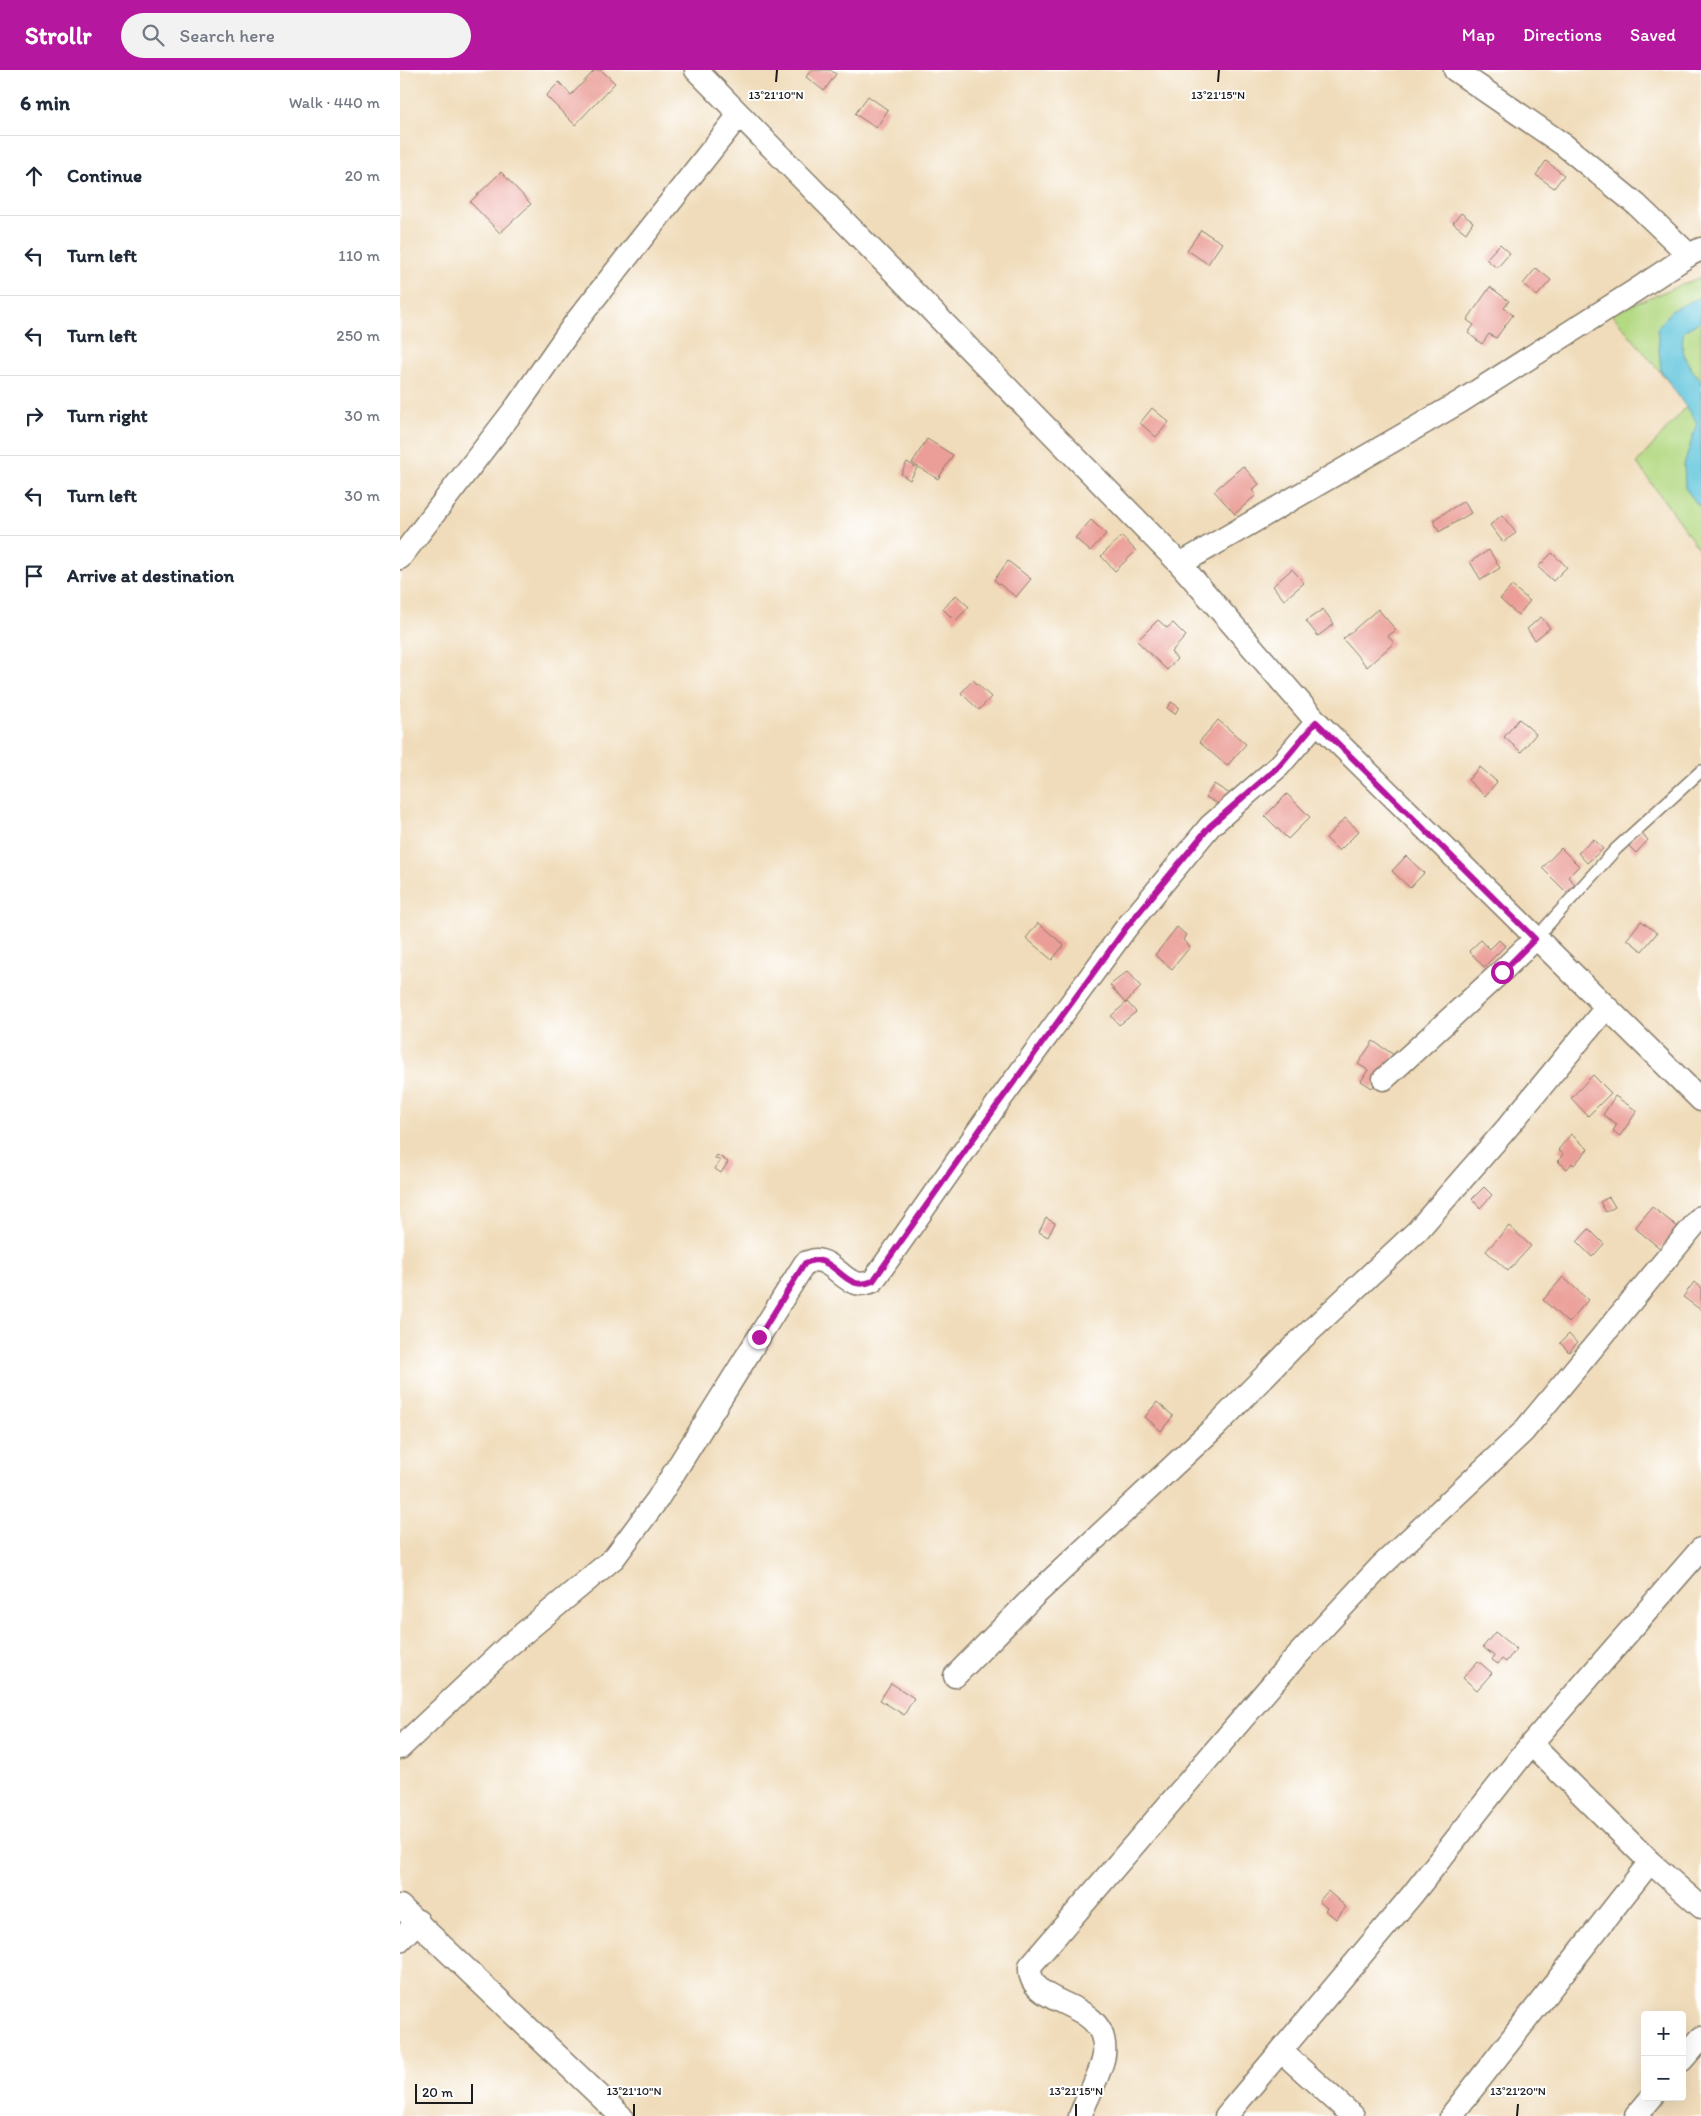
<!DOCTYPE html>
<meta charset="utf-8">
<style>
body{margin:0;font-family:Itim,sans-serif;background:#f2f2f3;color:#1f2937}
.controls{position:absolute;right:15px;bottom:15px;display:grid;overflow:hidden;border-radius:5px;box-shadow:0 5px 20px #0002}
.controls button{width:45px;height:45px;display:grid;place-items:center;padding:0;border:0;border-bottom:1px solid #e0e1e3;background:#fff;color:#1f2937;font:25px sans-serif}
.scale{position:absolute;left:15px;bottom:12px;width:58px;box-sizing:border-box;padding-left:5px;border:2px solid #1c1c1c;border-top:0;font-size:14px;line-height:18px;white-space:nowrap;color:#1c1c1c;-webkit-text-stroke:4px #fff;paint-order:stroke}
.stop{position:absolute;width:15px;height:15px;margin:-11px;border:4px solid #b5179e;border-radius:50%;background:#fff}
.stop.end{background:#b5179e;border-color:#fff;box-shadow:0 1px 5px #0008}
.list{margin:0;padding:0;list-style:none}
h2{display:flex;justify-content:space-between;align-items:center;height:65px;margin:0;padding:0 20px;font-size:21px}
h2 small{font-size:16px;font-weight:400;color:#747a83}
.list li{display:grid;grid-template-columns:32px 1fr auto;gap:15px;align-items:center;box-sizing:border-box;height:80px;padding:0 20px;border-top:1px solid #e0e1e3}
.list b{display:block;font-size:19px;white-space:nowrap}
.list em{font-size:16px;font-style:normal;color:#747a83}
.icon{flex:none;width:28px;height:28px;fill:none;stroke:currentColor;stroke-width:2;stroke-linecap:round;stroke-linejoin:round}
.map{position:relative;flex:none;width:1301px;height:2046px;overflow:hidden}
header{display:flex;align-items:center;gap:30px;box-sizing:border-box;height:70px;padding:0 25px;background:#b5179e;color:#fff}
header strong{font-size:24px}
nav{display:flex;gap:28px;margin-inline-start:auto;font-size:18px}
.search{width:350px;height:45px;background:#f2f2f3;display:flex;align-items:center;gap:12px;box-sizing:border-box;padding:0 18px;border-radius:28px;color:#747a83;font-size:19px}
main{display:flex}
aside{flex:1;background:#fff}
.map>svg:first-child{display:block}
.green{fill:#b3d982;stroke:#687a4f}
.water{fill:#5fc5dc;stroke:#3e707c}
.building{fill:#eb9e97}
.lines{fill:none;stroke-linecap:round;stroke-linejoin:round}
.service-casing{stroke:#867c6b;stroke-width:14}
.minor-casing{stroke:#867c6b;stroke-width:25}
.service{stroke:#fff;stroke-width:11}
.minor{stroke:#fff;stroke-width:22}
.route{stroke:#b5179e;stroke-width:6}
.ticks{fill:none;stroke:#1c1c1c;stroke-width:2}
.ticks-label{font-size:12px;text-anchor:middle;fill:#1c1c1c;stroke:#fff;stroke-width:4;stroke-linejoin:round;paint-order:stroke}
</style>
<header>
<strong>Strollr</strong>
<div class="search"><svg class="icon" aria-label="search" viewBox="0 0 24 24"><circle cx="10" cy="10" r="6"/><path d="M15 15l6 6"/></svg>Search here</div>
<nav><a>Map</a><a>Directions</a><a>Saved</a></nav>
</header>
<main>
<aside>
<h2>6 min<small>Walk · 440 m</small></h2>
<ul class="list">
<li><svg class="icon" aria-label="ahead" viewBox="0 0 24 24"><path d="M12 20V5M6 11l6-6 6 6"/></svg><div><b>Continue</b></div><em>20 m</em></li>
<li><svg class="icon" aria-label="left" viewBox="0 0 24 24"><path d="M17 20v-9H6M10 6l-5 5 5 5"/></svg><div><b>Turn left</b></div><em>110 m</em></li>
<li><svg class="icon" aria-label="left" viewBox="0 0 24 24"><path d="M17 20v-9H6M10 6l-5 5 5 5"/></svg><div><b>Turn left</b></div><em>250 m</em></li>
<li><svg class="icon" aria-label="right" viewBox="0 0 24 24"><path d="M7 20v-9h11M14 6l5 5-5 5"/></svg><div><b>Turn right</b></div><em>30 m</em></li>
<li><svg class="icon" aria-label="left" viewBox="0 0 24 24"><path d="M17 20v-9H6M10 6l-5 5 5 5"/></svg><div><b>Turn left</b></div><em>30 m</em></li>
<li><svg class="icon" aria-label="arrive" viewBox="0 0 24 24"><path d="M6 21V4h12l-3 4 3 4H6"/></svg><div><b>Arrive at destination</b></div></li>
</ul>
</aside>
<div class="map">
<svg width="1301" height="2046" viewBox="0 0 1301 2046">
<rect width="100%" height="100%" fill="#fff"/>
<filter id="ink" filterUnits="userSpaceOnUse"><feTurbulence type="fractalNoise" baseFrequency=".02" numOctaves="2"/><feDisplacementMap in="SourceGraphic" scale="10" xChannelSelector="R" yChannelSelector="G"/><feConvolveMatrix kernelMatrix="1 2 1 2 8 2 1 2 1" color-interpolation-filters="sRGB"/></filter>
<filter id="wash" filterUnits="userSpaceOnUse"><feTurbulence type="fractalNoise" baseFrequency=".0096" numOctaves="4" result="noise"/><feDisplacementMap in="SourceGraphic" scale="20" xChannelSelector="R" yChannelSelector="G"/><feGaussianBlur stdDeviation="1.12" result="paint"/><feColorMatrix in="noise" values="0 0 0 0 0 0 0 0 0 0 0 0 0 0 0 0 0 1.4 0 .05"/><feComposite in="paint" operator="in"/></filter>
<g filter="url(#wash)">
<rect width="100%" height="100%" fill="#f0dcba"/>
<path class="green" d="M1301 207V482L1237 393 1288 335 1211 243Z"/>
<path class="water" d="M1301 227V251L1284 261C1279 282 1287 295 1301 310V439L1285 418 1284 395 1297 353 1261 301 1257 258 1272 240Z"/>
<g id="blocks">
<path class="building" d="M195 0H201L215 13 175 55 146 26 159 12 171 25Z
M411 0H430L436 4 424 21 406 7Z
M468 26 488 40 476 58 455 44Z
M1146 91 1164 105 1154 118 1136 105Z
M101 102 131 134 100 163 70 132Z
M1061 143 1073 152 1066 163 1053 153Z
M801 160 822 173 808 194 787 180Z
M1100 174 1110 183 1097 198 1086 189Z
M1136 198 1151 210 1137 226 1123 214Z
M1090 217 1109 231 1104 238 1113 245 1096 268 1089 264 1082 274 1068 263 1074 255 1067 250Z
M752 338 769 352 756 367 740 353Z
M527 369 553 385 538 409 512 393Z
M507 392 517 398 510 410 501 404Z
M843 396 859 414 852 420 856 425 835 444 814 421Z
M1064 431 1071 443 1039 462 1033 450Z
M1102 445 1116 463 1103 472 1090 455Z
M691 450 706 464 690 481 675 468Z
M722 466 736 481 715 501 701 486Z
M1089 480 1100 498 1081 510 1070 492Z
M1152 483 1167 497 1153 511 1138 497Z
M608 491 631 509 616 527 594 510Z
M892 499 904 513 884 530 873 516Z
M1112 516 1130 531 1118 545 1100 529Z
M556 525 569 537 555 551 543 539Z
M923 539 934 554 918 566 906 551Z
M978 539 996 560 988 566 994 573 967 597 943 569Z
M1141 547 1150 558 1135 570 1127 559Z
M758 550 767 558 773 553 786 566 771 582 777 589 767 600 737 571Z
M573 610 591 627 579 640 561 623Z
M771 632 779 637 775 644 767 638Z
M1119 649 1136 664 1121 682 1104 667Z
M818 650 846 674 827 696 799 672Z
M1080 697 1097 712 1085 726 1068 710Z
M814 714 830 724 823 737 806 727Z
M887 724 910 747 888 769 865 746Z
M945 748 959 761 939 781 926 768Z
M1240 761 1248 770 1236 783 1227 774Z
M1194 769 1203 779 1187 793 1178 783Z
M1161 778 1179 796 1168 807 1175 814 1167 823 1142 798Z
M1006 786 1024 803 1010 818 992 801Z
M1241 851 1257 863 1242 881 1227 869Z
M638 853 664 875 652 890 626 868Z
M777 857 786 865 783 870 790 877 772 899 755 885Z
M1081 870 1090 879 1099 870 1105 876 1084 897 1069 881Z
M728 901 741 917 725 933 710 915Z
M727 932 736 942 719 955 711 946Z
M973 971 994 985 972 1018 961 1011 968 1000 958 994Z
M1193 1005 1211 1023 1188 1046 1171 1028Z
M1215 1026 1237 1041 1220 1066 1213 1061 1217 1054 1203 1045Z
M1171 1064 1188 1079 1174 1095 1172 1093 1167 1099 1158 1091 1163 1084 1158 1080Z
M317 1085 328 1092 321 1103 315 1099 320 1091 315 1088Z
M1084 1117 1092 1125 1080 1138 1072 1129Z
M1209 1127 1215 1137 1206 1142 1200 1132Z
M1252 1137 1278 1157 1261 1179 1235 1158Z
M646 1148 655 1153 648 1167 639 1162Z
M1109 1156 1131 1176 1108 1201 1086 1181Z
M1189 1159 1204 1174 1192 1187 1177 1172Z
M1163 1207 1188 1230 1168 1253 1143 1230Z
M1294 1212 1301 1217V1240L1283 1227Z
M1169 1264 1177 1273 1169 1282 1160 1273Z
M757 1332 773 1346 761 1361 745 1347Z
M1095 1562 1116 1579 1106 1592 1102 1589 1098 1594 1092 1590 1094 1586 1083 1577Z
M1078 1591 1092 1603 1077 1620 1063 1608Z
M491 1613 514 1628 504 1645 480 1630Z
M928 1821 946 1837 936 1849 925 1840 927 1838 919 1831Z"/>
</g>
</g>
<g filter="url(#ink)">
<use href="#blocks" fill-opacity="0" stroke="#867c6b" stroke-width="1"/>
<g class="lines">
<g class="service-casing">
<path id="service" d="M1135 869 1216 779 1301 701"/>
</g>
<g class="minor-casing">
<path id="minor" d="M296 0 780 494 917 652 1301 1030
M1055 0 1164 75 1237 135 1289 185
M0 488 117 336 175 253 339 45
M780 494 1060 332 1236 220 1289 185 1301 179
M984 1009 1102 901 1135 869
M555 1606 634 1526 816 1356 892 1278 1018 1160 1107 1058 1206 938
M1131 1674 1250 1792 1301 1837
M0 1678 107 1577 214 1488 257 1430 405 1193C408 1192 413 1190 416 1190 439 1192 446 1223 473 1211L597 1034 726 858 810 756 879 696 917 652
M0 1836 221 2046
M0 1870 18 1851
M881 1981 953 2046
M1282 1990 1301 1968
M680 2046C686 2030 702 2001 704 1985 710 1926 627 1941 630 1896L892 1591 980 1497 1123 1362 1301 1147
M826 2046 1012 1825 1131 1674 1301 1479
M1051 2046 1250 1792
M1236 2046 1252 2027"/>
</g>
<use href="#service" class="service"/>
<use href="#minor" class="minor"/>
</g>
</g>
<g class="lines" filter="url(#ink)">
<path class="route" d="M359 1267 405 1193C408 1192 413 1190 416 1190 439 1192 446 1223 473 1211L598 1034 726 858 810 756 879 696 916 652 1135 869 1102 902"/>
</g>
<path class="ticks" d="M376 12 377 0M818 12 819 0M234 2046V2034M676 2046V2034M1117 2046 1118 2034"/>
<g class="ticks-label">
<text x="376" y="29">13°21'10"N</text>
<text x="818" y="29">13°21'15"N</text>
<text x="234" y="2025">13°21'10"N</text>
<text x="676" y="2025">13°21'15"N</text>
<text x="1118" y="2025">13°21'20"N</text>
</g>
</svg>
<div class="controls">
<button>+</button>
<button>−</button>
</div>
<div class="scale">20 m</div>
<div class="stop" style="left:1102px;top:902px"></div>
<div class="stop end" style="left:359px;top:1267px"></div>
</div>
</main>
